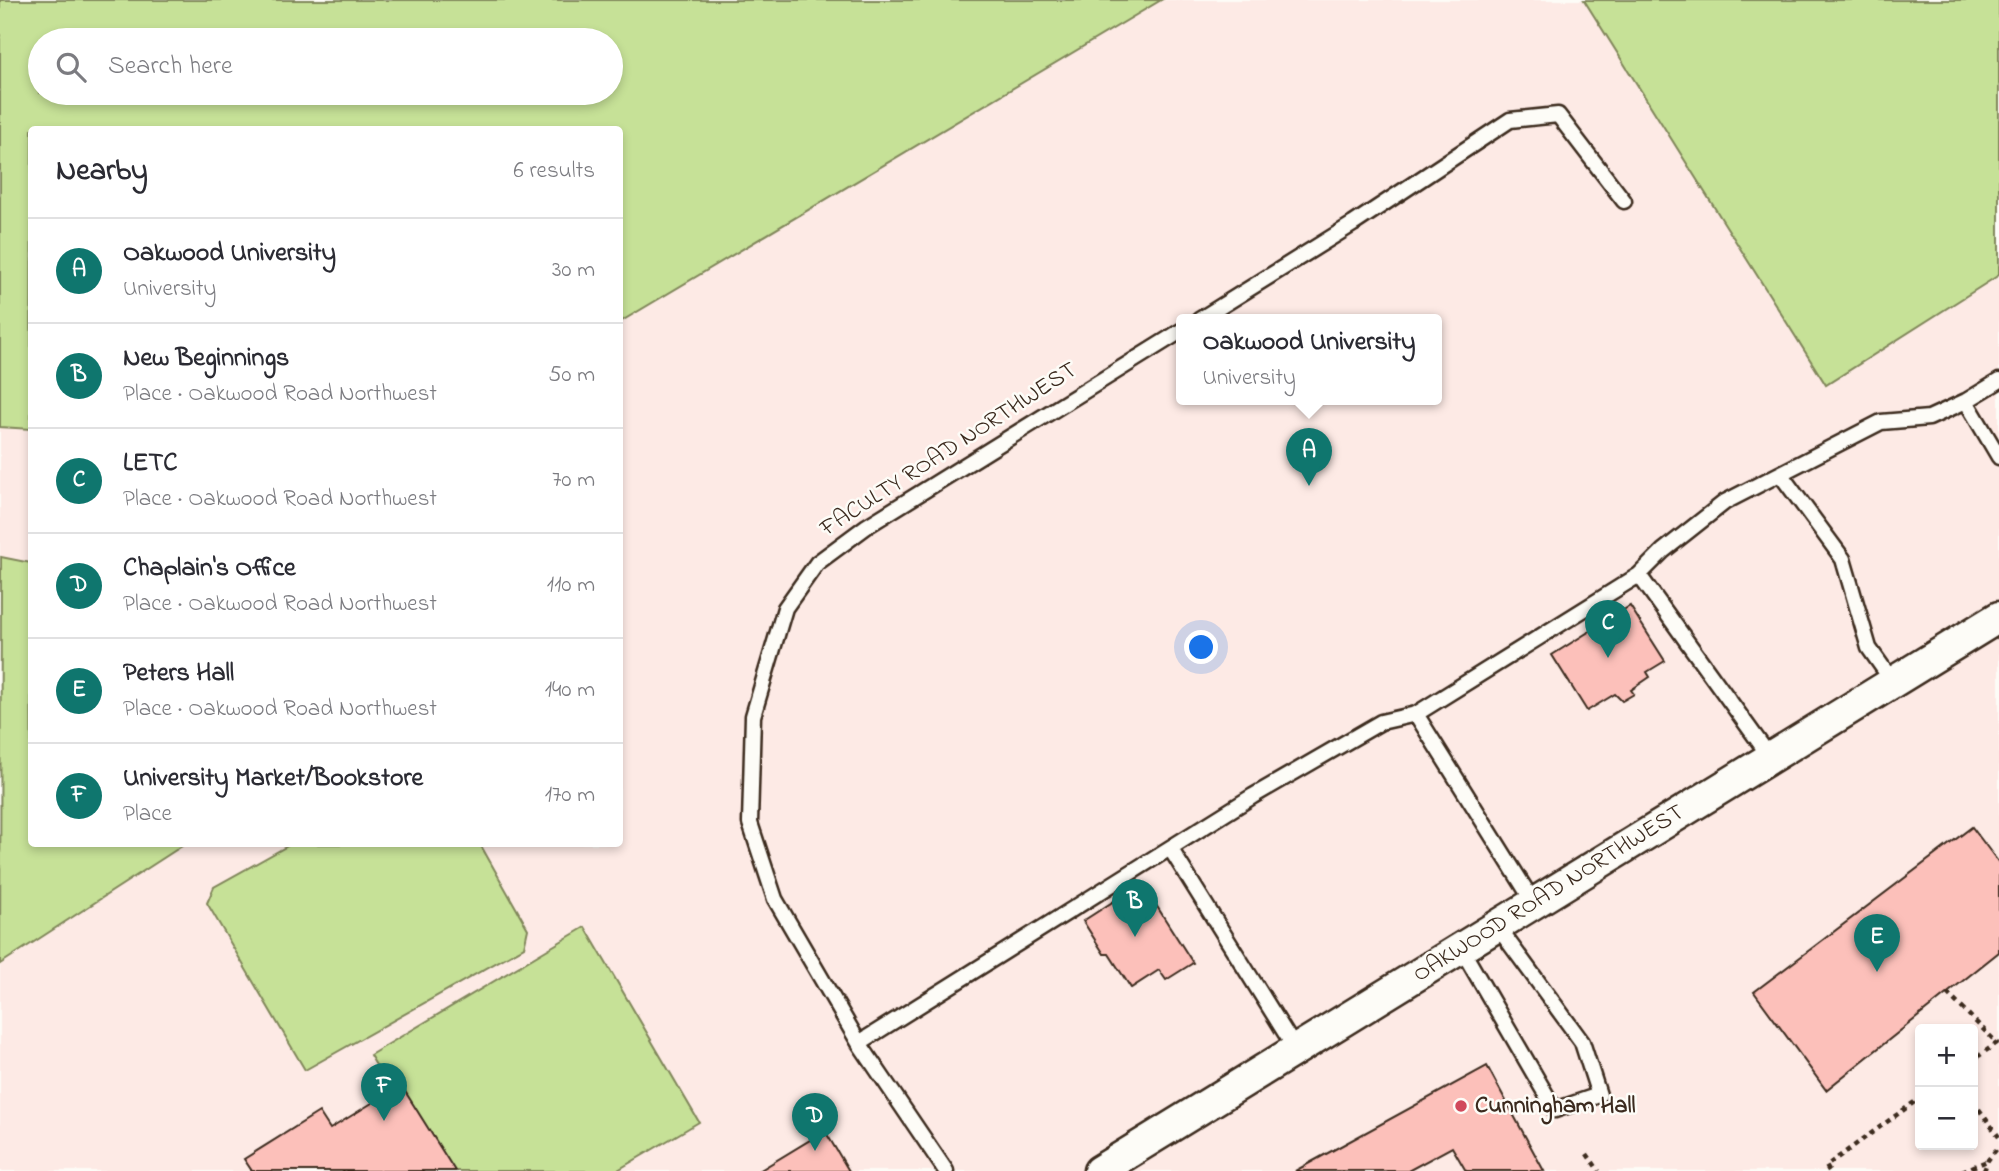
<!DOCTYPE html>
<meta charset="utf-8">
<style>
body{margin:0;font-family:"Indie Flower",sans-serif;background:#f7f7f7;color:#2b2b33}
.controls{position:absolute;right:21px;bottom:21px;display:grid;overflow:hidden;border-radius:7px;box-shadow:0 4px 10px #0003}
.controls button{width:63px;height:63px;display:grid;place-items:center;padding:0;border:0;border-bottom:2px solid #e1e1e2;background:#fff;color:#2b2b33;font:35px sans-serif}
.you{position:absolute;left:1202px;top:648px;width:24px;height:24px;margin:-18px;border:5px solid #fff;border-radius:50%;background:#1a73e8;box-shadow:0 0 0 10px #1a73e833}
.badge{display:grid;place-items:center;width:46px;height:46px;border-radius:50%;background:#0f766e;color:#fff;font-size:23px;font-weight:700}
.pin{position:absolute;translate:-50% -58px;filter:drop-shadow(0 2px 4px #0008)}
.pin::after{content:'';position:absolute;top:37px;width:24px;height:21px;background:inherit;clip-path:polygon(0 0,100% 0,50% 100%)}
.popup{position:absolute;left:1176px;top:314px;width:266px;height:91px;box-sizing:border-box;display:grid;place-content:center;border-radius:7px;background:#fff;filter:drop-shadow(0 2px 5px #0005);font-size:23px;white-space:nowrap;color:#7c7c81}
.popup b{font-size:26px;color:#2b2b33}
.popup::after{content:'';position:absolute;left:50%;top:100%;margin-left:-14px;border:14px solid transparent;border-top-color:#fff}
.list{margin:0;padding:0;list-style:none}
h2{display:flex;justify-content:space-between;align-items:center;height:91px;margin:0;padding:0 28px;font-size:30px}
h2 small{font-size:23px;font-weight:400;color:#7c7c81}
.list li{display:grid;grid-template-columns:46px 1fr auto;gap:21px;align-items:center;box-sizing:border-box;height:105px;padding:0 28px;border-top:2px solid #e1e1e2}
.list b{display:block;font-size:26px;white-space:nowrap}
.list p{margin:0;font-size:23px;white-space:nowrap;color:#7c7c81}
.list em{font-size:23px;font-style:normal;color:#7c7c81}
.icon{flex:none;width:38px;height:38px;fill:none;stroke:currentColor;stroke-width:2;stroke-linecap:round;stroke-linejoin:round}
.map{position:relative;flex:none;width:1999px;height:1171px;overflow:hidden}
.search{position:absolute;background:#fff;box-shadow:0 4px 10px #0003;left:28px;top:28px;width:595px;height:77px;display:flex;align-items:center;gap:18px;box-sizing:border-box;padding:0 24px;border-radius:38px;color:#7c7c81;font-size:26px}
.panel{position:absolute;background:#fff;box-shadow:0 4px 10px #0003;left:28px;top:126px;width:595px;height:721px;border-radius:7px}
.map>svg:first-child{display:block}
.built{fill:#fdeae5;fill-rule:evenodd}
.green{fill:#c6e197;stroke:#80865a;stroke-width:2;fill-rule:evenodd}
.building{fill:#fcc0ba;stroke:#3b2a1e;stroke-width:2}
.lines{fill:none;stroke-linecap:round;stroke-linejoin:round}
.service-casing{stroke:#3b2a1e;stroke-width:19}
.minor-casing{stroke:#3b2a1e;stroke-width:35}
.path{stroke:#3b2a1e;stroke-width:4.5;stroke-dasharray:5 5;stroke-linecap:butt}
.service{stroke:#fdfcf7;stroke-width:14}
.minor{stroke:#fdfcf7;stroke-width:30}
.poi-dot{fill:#d1495b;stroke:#fdfcf7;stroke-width:2.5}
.labels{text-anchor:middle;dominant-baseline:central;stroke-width:5;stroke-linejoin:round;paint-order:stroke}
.street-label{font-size:24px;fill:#3b2a1e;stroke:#fdfcf7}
.poi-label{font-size:24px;font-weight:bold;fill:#3b2a1e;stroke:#fdfcf7;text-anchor:start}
</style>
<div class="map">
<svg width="1999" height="1171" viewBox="0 0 1999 1171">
<rect width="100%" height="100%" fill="#fdfcf7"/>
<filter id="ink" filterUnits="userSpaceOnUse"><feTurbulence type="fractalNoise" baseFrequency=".0143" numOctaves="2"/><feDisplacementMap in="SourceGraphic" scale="14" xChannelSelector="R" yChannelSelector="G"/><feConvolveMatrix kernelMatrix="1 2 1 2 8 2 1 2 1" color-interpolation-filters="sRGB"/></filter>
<g filter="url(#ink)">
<path class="built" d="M0 0H1999V1171H0ZM40 40H611V93H40ZM32 130H620V844H32ZM1181 320H1437V400H1181ZM1920 1029H1973V1145H1920Z"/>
<path class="green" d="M0 0H1161L620 322V130H32L31 429 0 427ZM40 40H611V93H40Z
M1584 0H1999V275L1826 385Z
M1 557 31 563 32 844H185L0 964Z
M291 844H480L528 929 524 947 305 1070 207 903 214 887Z
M585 927 699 1122 616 1171H438L370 1055Z"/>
<path class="building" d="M1630 606 1665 661 1647 672 1650 677 1631 690 1634 694 1622 701 1615 694 1587 711 1552 655Z
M1972 827 1999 863V952L1826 1090 1754 992Z
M1142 883 1193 963 1166 980 1159 970 1131 988 1109 954H1104L1083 921Z
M1487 1066 1544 1171H1466L1452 1147 1408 1171H1295Z
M401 1085 455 1171H252L244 1159 319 1112 330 1129Z
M825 1131 849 1171H759Z"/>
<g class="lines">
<g class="service-casing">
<path id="service" d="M1199 320 1353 224 1510 120 1558 115 1624 201
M1966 401 1999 457
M1781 475 1843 559 1869 648 1893 682
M1639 575 1770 757
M1416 714 1534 903
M1170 848 1296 1050
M1461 948 1555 1110 1599 1095 1582 1042 1497 926
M859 1043 1253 796 1381 722 1416 714 1639 575 1663 551 1725 502 1881 422 1929 418 1966 401 1999 381
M946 1171 859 1043 775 899 750 823 753 716 785 608 817 563 867 526 1181 331"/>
</g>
<g class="minor-casing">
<path id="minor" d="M1099 1171 1999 617"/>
</g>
<path class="path" d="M1947 993 1997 1043 1973 1060
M1973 1101 1999 1137
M1587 1154 1599 1171
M1829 1171 1826 1166 1920 1098
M1962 1171 1987 1161
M1984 1171 1988 1160 1999 1146"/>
<use href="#service" class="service"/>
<use href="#minor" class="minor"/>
</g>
</g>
<circle class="poi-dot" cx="1461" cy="1106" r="7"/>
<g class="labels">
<g class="street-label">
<text transform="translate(949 450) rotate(-33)">FACULTY ROAD NORTHWEST</text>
<text transform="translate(1549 894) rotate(-32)">OAKWOOD ROAD NORTHWEST</text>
</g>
<g class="poi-label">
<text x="1475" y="1106">Cunningham Hall</text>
</g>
</g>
</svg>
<div class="controls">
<button>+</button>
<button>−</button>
</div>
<div class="you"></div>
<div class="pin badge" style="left:1309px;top:486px">A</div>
<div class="popup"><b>Oakwood University</b>University</div>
<div class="pin badge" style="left:1135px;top:937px">B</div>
<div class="pin badge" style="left:1608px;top:658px">C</div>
<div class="pin badge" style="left:815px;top:1151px">D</div>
<div class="pin badge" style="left:1877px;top:972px">E</div>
<div class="pin badge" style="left:384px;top:1121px">F</div>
<div class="search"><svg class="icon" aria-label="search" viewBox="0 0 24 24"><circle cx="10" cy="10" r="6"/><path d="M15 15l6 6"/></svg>Search here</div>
<section class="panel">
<h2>Nearby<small>6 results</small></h2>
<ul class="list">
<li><span class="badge">A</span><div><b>Oakwood University</b><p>University</p></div><em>30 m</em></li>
<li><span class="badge">B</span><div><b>New Beginnings</b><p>Place · Oakwood Road Northwest</p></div><em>50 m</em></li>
<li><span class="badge">C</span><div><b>LETC</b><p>Place · Oakwood Road Northwest</p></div><em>70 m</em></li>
<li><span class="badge">D</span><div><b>Chaplain's Office</b><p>Place · Oakwood Road Northwest</p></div><em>110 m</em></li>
<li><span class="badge">E</span><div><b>Peters Hall</b><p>Place · Oakwood Road Northwest</p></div><em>140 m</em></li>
<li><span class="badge">F</span><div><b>University Market/Bookstore</b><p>Place</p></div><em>170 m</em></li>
</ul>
</section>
</div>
